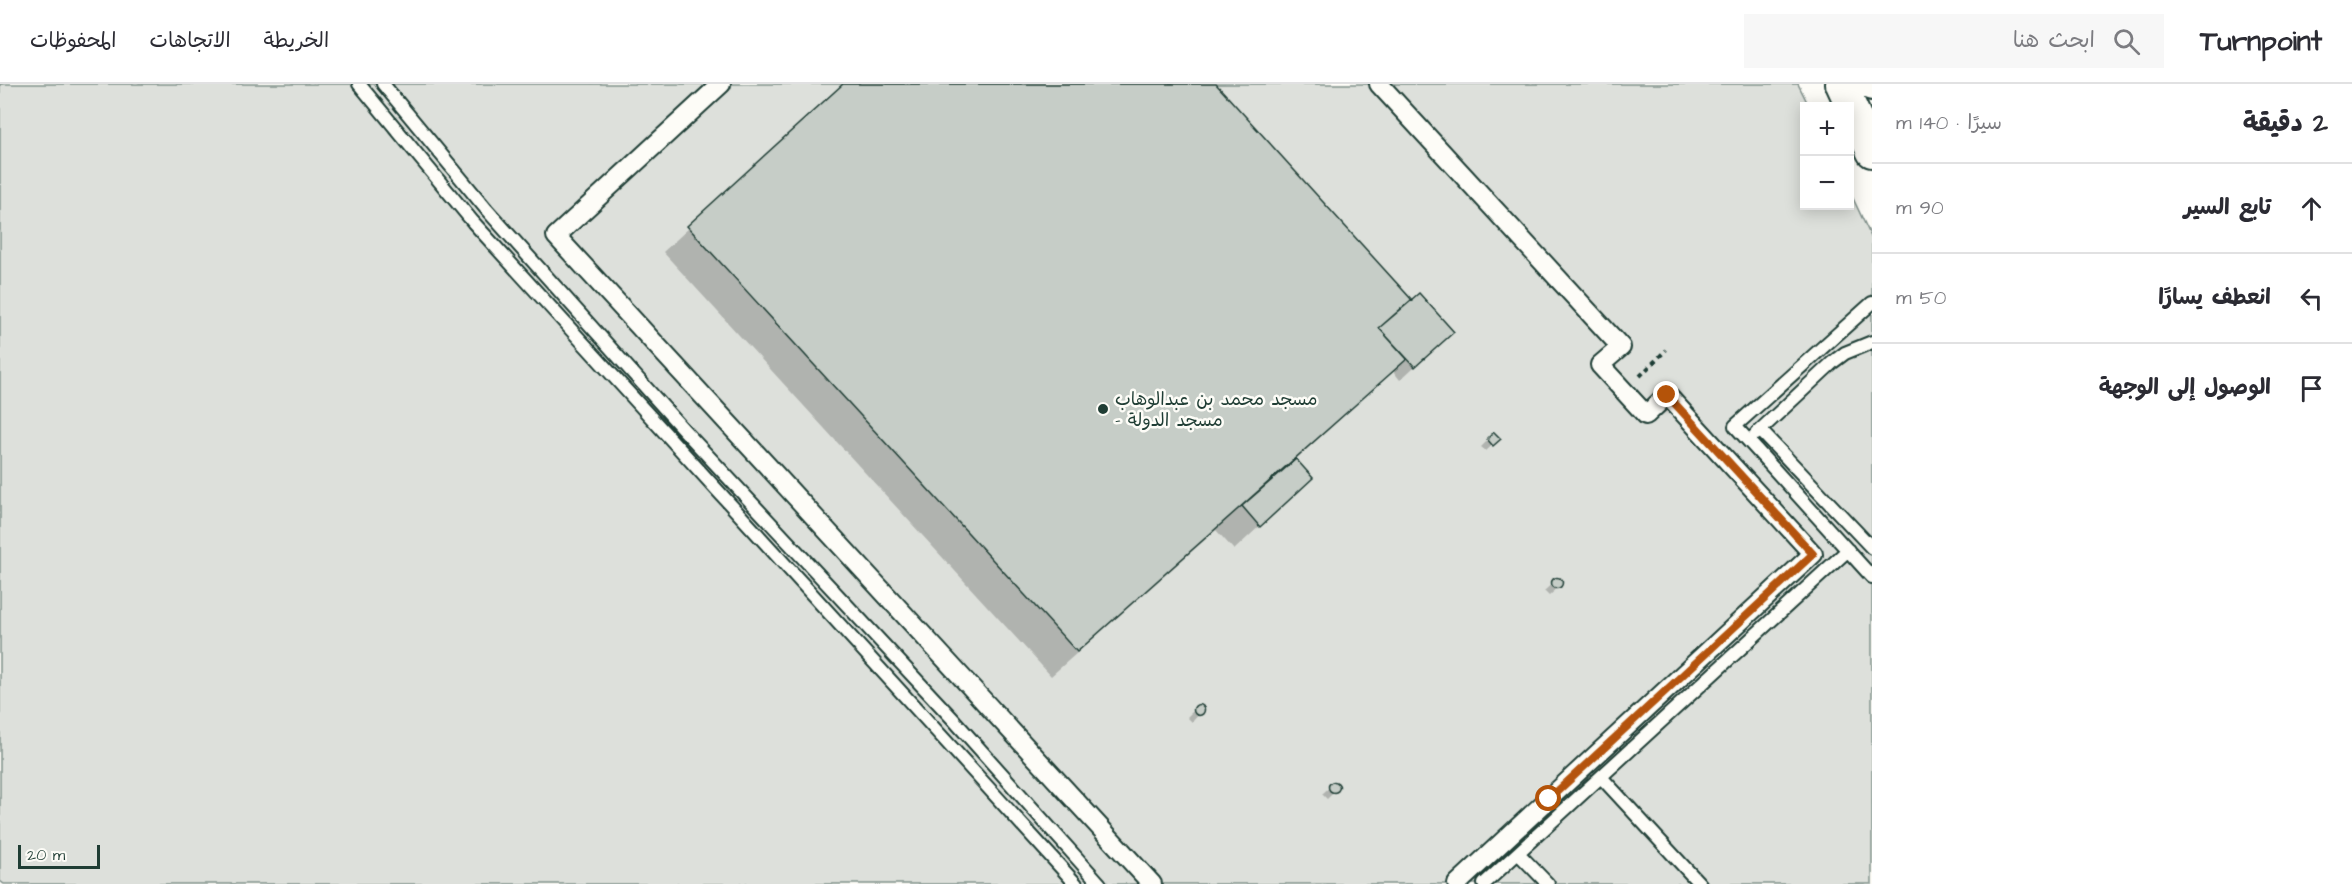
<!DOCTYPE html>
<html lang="ar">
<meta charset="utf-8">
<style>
body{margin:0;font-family:"Architects Daughter","Playpen Sans Arabic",sans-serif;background:#f7f7f7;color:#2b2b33;direction:rtl}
.controls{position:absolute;right:18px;top:18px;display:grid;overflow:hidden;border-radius:0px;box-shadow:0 3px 15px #0003}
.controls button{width:54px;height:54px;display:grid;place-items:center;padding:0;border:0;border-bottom:2px solid #e1e1e2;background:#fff;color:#2b2b33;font:30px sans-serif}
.scale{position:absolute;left:18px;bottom:15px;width:82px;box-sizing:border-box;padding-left:6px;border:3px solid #1f3d34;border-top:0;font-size:16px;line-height:21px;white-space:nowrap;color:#1f3d34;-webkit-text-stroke:4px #fdfcf7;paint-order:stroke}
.stop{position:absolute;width:18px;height:18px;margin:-14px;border:4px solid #b45309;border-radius:50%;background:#fff}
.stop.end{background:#b45309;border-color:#fff;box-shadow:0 2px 6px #0008}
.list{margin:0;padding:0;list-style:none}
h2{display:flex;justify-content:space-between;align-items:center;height:78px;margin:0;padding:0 24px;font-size:26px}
h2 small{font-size:20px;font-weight:400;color:#7c7c81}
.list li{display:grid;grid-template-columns:39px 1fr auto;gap:18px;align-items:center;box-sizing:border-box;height:90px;padding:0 24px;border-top:2px solid #e1e1e2}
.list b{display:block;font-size:22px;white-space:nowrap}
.list em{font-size:20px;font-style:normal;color:#7c7c81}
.icon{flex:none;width:33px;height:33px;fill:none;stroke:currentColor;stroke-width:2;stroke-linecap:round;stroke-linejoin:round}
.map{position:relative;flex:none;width:1872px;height:800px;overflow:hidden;direction:ltr}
header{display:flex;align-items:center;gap:36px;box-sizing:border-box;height:84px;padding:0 30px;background:#fff;border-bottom:2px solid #e1e1e2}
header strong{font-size:28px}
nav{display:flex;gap:33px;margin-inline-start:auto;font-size:21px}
.search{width:420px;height:54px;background:#f7f7f7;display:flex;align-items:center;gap:15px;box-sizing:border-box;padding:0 21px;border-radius:0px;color:#7c7c81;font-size:22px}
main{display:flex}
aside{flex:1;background:#fff}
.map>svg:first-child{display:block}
.green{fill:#dde0db;stroke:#7e8e88;stroke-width:1.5}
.shadow{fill:#0003}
.building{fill:#c6cdc7;stroke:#1f3d34;stroke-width:1.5}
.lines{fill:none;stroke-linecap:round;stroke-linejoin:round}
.service-casing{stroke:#1f3d34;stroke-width:16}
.pedestrian-casing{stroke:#1f3d34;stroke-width:22}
.tertiary-casing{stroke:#1f3d34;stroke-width:34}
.path{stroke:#1f3d34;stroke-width:4;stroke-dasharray:4.5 4.5;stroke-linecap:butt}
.service{stroke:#fdfcf7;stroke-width:12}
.pedestrian{stroke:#fdfcf7;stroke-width:18}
.tertiary{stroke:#fdfcf7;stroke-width:30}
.route{stroke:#b45309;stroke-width:8}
.poi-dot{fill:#1f3d34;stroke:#fdfcf7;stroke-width:2}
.labels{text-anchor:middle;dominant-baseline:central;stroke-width:5;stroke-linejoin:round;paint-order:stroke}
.poi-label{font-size:18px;fill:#1f3d34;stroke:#fdfcf7;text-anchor:start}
</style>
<header>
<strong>Turnpoint</strong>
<div class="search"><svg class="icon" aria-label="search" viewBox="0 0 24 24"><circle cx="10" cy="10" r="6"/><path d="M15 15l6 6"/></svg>ابحث هنا</div>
<nav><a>الخريطة</a><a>الاتجاهات</a><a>المحفوظات</a></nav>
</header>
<main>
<aside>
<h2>2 دقيقة<small>سيرًا · 140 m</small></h2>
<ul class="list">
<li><svg class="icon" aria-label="ahead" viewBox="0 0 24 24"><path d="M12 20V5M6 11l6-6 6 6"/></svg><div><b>تابع السير</b></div><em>90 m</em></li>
<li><svg class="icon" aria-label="left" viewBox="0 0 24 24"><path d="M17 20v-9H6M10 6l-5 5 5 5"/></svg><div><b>انعطف يسارًا</b></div><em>50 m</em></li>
<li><svg class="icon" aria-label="arrive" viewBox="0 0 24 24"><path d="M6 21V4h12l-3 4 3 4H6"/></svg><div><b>الوصول إلى الوجهة</b></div></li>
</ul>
</aside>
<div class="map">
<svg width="1872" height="800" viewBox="0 0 1872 800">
<rect width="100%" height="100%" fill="#fdfcf7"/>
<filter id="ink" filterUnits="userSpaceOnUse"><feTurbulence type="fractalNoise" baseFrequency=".0167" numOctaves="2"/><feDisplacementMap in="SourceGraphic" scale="12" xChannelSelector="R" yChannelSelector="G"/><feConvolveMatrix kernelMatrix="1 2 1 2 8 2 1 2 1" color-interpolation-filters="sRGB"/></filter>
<g filter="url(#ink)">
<path class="green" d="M0 0H1798L1809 22H1804V122H1850V108L1872 155V800H4L0 797Z"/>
<path class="shadow" d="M845 0H1214L1412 218 1452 248 1400 296 1393 287 1295 376 1311 394 1234 466 1216 446 1051 592 663 168Z
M1494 350 1499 355 1486 367 1481 363Z
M1557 495 1562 500 1549 512 1544 507Z
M1199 621 1204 625 1192 638 1187 633Z
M1335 698 1339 703 1327 715 1322 710Z"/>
<path class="building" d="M843 0H1216L1412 216 1379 244 1407 275 1077 568 687 142Z
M1419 209 1454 248 1415 283 1379 244Z
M1494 348 1501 355 1493 362 1487 355Z
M1296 375 1313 394 1260 443 1242 422Z
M1551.5 499a5.5 5.5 0 1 1 11 0a5.5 5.5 0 1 1-11 0Z
M1193.5 626a5.5 5.5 0 1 1 11 0a5.5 5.5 0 1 1-11 0Z
M1328.5 703a5.5 5.5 0 1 1 11 0a5.5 5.5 0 1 1-11 0Z"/>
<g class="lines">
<g class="service-casing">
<path id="service" d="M359 0 473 138 1076 800
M383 0 487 126 683 345 952 634 1100 800
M1872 219 1735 342 1872 493
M1760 346 1872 464
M1756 350 1833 278 1845 269 1872 258
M1601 693 1700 800
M1518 769 1548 800
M1484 800 1848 466"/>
</g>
<g class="pedestrian-casing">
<path id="pedestrian" d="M721 0 556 152 1152 800
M1379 0 1621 263 1600 281 1646 331 1667 311 1813 470 1457 800"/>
</g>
<g class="tertiary-casing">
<path id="tertiary" d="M1841 0 1872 68
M1872 0V1"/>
</g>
<path class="path" d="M1640 292 1666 266"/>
<use href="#service" class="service"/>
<use href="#pedestrian" class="pedestrian"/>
<use href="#tertiary" class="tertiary"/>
</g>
</g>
<g class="lines" filter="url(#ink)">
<path class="route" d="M1549 715 1813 470 1667 311"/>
</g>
<circle class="poi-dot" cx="1103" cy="325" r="6"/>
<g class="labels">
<g class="poi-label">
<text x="1115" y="315">مسجد محمد بن عبدالوهاب<tspan x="1115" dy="21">- مسجد الدولة</tspan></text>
</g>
</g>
</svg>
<div class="controls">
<button>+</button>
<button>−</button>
</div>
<div class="scale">20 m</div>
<div class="stop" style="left:1549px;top:715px"></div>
<div class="stop end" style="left:1667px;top:311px"></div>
</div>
</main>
